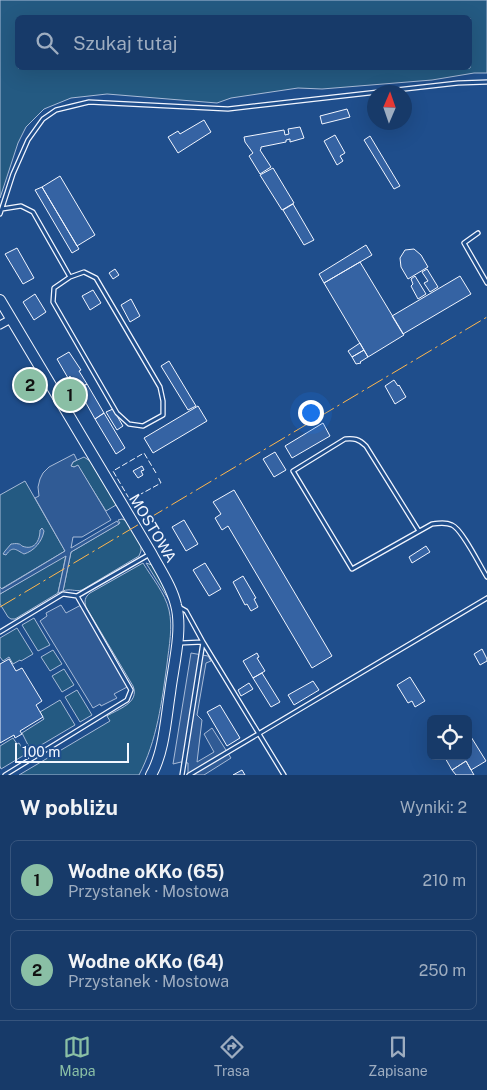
<!DOCTYPE html>
<html lang="pl">
<meta charset="utf-8">
<style>
body{margin:0;font-family:"Public Sans",sans-serif;background:#244571;color:#f1f3f6}
.controls{position:absolute;right:15px;bottom:15px;display:grid;overflow:hidden;border-radius:8px;box-shadow:0 5px 20px #0002}
.controls button{width:45px;height:45px;display:grid;place-items:center;padding:0;border:0;border-bottom:1px solid #36547d;background:#173a69;color:#f1f3f6;font:25px sans-serif}
.compass{position:absolute;left:367px;top:85px;width:45px;height:45px;border-radius:50%;background:#173a69;box-shadow:0 5px 20px #0002;rotate:2deg}
.scale{position:absolute;left:15px;bottom:12px;width:114px;box-sizing:border-box;padding-left:5px;border:2px solid #f2f6ff;border-top:0;font-size:14px;line-height:18px;white-space:nowrap;color:#f2f6ff;-webkit-text-stroke:4px #1f4e8c;paint-order:stroke}
.you{position:absolute;left:310px;top:412px;width:18px;height:18px;margin:-12px;border:4px solid #fff;border-radius:50%;background:#1a73e8;box-shadow:0 0 0 8px #1a73e833}
.badge{display:grid;place-items:center;width:32px;height:32px;border-radius:50%;background:#8abfa5;color:#111;font-size:16px;font-weight:700}
.pin{position:absolute;translate:-50% -50%;border:2px solid #fff;box-shadow:0 1px 5px #0006}
.list{margin:0;padding:0;list-style:none}
h2{display:flex;justify-content:space-between;align-items:center;height:65px;margin:0;padding:0 20px;font-size:21px}
h2 small{font-size:16px;font-weight:400;color:#9eadc0}
.list li{display:grid;grid-template-columns:32px 1fr auto;gap:15px;align-items:center;box-sizing:border-box;height:80px;margin:0 10px 10px;padding:0 10px;border:1px solid #36547d;border-radius:8px}
.list b{display:block;font-size:19px;white-space:nowrap}
.list p{margin:0;font-size:16px;white-space:nowrap;color:#9eadc0}
.list em{font-size:16px;font-style:normal;color:#9eadc0}
.icon{flex:none;width:28px;height:28px;fill:none;stroke:currentColor;stroke-width:2;stroke-linecap:round;stroke-linejoin:round}
.map{position:relative;flex:none;width:487px;height:775px;overflow:hidden}
.search{position:absolute;background:#173a69;box-shadow:0 5px 20px #0002;left:15px;right:15px;top:15px;height:55px;display:flex;align-items:center;gap:12px;box-sizing:border-box;padding:0 18px;border-radius:8px;color:#9eadc0;font-size:19px}
.sheet{height:245px;background:#173a69}
nav{display:flex;justify-content:space-around;align-items:center;box-sizing:border-box;height:70px;border-top:1px solid #36547d;background:#173a69;font-size:14px;color:#9eadc0}
nav a{display:grid;justify-items:center;gap:2px}
nav .on{color:#8abfa5}
.map>svg:first-child{display:block}
.green{fill:#245a82;stroke:#a8bbd7;fill-rule:evenodd}
.parking{fill:#305b95;stroke:#a8bbd7}
.water{fill:#3b69a3;stroke:#a8bbd7}
.building{fill:#3563a3;stroke:#f2f6ff}
.lines{fill:none;stroke-linecap:round;stroke-linejoin:round}
.lane-casing{stroke:#f2f6ff;stroke-width:5.5}
.street-casing{stroke:#f2f6ff;stroke-width:9}
.secondary-casing{stroke:#f2f6ff;stroke-width:12}
.lane{stroke:#1f4e8c;stroke-width:3}
.street{stroke:#1f4e8c;stroke-width:7}
.secondary{stroke:#1f4e8c;stroke-width:10}
.fence{stroke:#f2f6ff;stroke-width:1;stroke-dasharray:6 2.5;stroke-linecap:butt}
.power{stroke:#ffb74d;stroke-width:1;stroke-dasharray:18 4 2.5 4;stroke-linecap:butt}
.labels{text-anchor:middle;dominant-baseline:central;stroke-width:4;stroke-linejoin:round;paint-order:stroke}
.street-label{font-size:15px;fill:#f2f6ff;stroke:#1f4e8c}
</style>
<div class="map">
<svg width="487" height="775" viewBox="0 0 487 775">
<rect width="100%" height="100%" fill="#1f4e8c"/>
<path class="green" d="M0 0H487V73H474L432 80 322 89 298 88 231 98 217 103 107 94 71 98 44 109 26 127 18 143 0 198ZM18 18H470V68H18Z
M84 457 90 461 116 504V505L106 511 78 466 73 467 71 466 73 462Z
M25 481 65 551 1 589 0 587V495Z
M122 519 127 521 141 545V551L139 556 82 590C75 592 70 588 63 591L71 552 120 523 118 520Z
M66 555 58 593 15 619H11L8 617 0 604V594Z
M143 563C152 578 165 593 169 610 173 627 169 646 167 664 162 701 157 741 139 775H19L110 721 107 716C118 709 140 703 133 686L86 607C84 601 85 597 90 593Z
M146 563 152 565 163 584 169 600Z
M34 618 50 645 38 651 22 625Z
M17 628 33 654 21 661 20 660 13 664 9 657 3 661 0 657V638Z
M53 650 62 664 50 671 41 657Z
M64 669 74 685 62 692 52 676Z
M77 690 92 715 80 722 65 697Z
M60 700 75 725 31 751 22 733 44 719 40 712Z
M13 738 17 744 19 743 26 754 1 769 0 766V746Z"/>
<path class="parking" d="M74 454 77 460 73 462 71 466 74 467 78 465 111 520 82 537H73L71 548 117 521 119 524 71 552 63 591 58 593 66 556 0 594V587L2 589 65 551 35 498 39 496 38 487 40 479 43 473 49 467Z
M61 605 66 613 81 605 129 686 114 694 117 698 101 706 100 704 93 708 40 621 47 616 46 613Z
M191 653 208 656 211 661 206 663 197 715 202 720 197 762 214 752 204 734 212 728 231 758 204 775H188V763L181 762 173 764Z"/>
<path class="water" d="M42 528 44 531C42 542 34 551 24 554 16 550 13 545 6 555L3 554 5 551 11 544C13 544 16 543 19 544 20 544 21 545 22 546 34 551 40 541 40 530Z"/>
<path class="building" d="M347 109 350 117 322 124 320 116Z
M204 120 211 132 178 153 168 137 178 131 180 134Z
M300 127 304 138 290 142V139L286 140V142L261 147V149L260 150 271 167 260 174 249 156 253 153 245 142 244 137 284 130 285 135 289 134 288 129Z
M335 135 345 153 340 156 343 161 337 165 324 141Z
M370 136 400 186 394 189 364 140Z
M273 168 294 203 282 210 260 175Z
M60 176 95 235 77 246 42 187Z
M42 187 79 249 72 253 35 190Z
M293 204 314 240 304 245 283 210Z
M366 245 372 255 324 283 319 274Z
M17 248 34 278 23 284 5 254Z
M414 249 421 255 428 267 408 279 401 267 400 258 405 250Z
M360 262 404 335 368 357 324 283Z
M115 269 119 275 113 279 109 273Z
M427 269 438 287 430 292 424 283 428 281 422 272Z
M415 276 426 294 418 299 411 286 413 284 411 279Z
M460 276 471 294 403 334 392 316Z
M93 290 101 303 90 310 82 296Z
M35 294 46 312 34 320 23 302Z
M131 299 140 316 130 322 121 305Z
M360 343 364 350 352 357 348 351Z
M364 350 368 357 360 362 361 363 356 364 352 357Z
M69 352 81 370 79 371 87 384 78 389 70 376 68 378 57 359Z
M169 361 196 406 188 410 161 366Z
M394 380 398 386 399 385 406 397 395 404 385 386Z
M87 384 104 413 95 419 78 389Z
M198 406 207 421 153 453 144 438Z
M113 409 123 426 117 430 106 412Z
M104 413 125 448 116 454 95 419Z
M323 423 330 436 292 458 285 446Z
M275 452 286 470 274 477 263 459Z
M142 466 144 470 141 471 143 475 138 478 133 471Z
M234 490 332 656 312 668 228 526 222 530 215 518 221 514 213 502Z
M184 520 198 544 186 551 172 527Z
M426 546 430 552 412 563 409 557Z
M205 563 221 589 209 596 193 570Z
M243 576 256 598 254 599 258 607 251 611 247 604 245 605 233 582Z
M482 649 487 659V661L480 665 474 654Z
M257 653 259 657 257 658 265 671 253 678 243 661Z
M9 659 16 671 22 668 42 701 36 705 43 717 20 731 22 734 15 738 14 735 0 743V664Z
M262 673 280 702 271 707 253 678Z
M410 677 425 701 415 707 412 701 408 703 397 685Z
M313 681 319 690 294 705 288 695Z
M249 683 253 689 241 696 238 690Z
M220 705 240 738 227 746 207 712Z
M468 732 486 761 471 770 466 761 452 770 444 756H468Z
M466 761 474 775H456L452 770Z
M242 770 245 775H233Z"/>
<g class="lines">
<g class="lane-casing">
<path id="lane" d="M2 209 21 206 33 212 70 277 54 288 53 302 117 413 129 424 143 426 163 415V401L160 387 96 278 84 272 70 277
M0 214 13 174 28 140 43 119 56 110 89 102 228 109 458 83 487 82
M478 233 464 243 487 283
M419 531 366 446C359 439 354 438 345 439L293 471 352 569 432 524C439 523 446 522 452 525 462 529 480 566 487 577
M179 607 186 611 203 642 182 775
M0 632 63 594 77 596 150 554
M180 643 203 642 284 775
M5 775 127 700 131 690 77 596
M189 775 487 598"/>
</g>
<g class="street-casing">
<path id="street" d="M0 325 11 319"/>
</g>
<g class="secondary-casing">
<path id="secondary" d="M0 300 151 553C160 570 172 587 176 605 183 630 173 667 170 693 166 718 164 753 151 775"/>
</g>
<use href="#lane" class="lane"/>
<use href="#street" class="street"/>
<use href="#secondary" class="secondary"/>
<path class="fence" d="M156 473 144 453 113 471 130 500 161 483 158 477"/>
<path class="power" d="M0 607 487 317"/>
</g>
<g class="labels">
<g class="street-label">
<text transform="translate(153 528) rotate(59)">MOSTOWA</text>
</g>
</g>
</svg>
<div class="controls">
<button><svg class="icon" aria-label="locate" viewBox="0 0 24 24"><circle cx="12" cy="12" r="6"/><path d="M12 2v4M12 18v4M2 12h4M18 12h4"/></svg></button>
</div>
<svg class="compass" viewBox="-18 -18 36 36"><path d="M0-13l5 13h-10z" fill="#e53935"/><path d="M0 13l5-13h-10z" fill="#9eadc0"/></svg>
<div class="scale">100 m</div>
<div class="you"></div>
<div class="pin badge" style="left:70px;top:395px">1</div>
<div class="pin badge" style="left:30px;top:385px">2</div>
<div class="search"><svg class="icon" aria-label="search" viewBox="0 0 24 24"><circle cx="10" cy="10" r="6"/><path d="M15 15l6 6"/></svg>Szukaj tutaj</div>
</div>
<section class="sheet">
<h2>W pobliżu<small>Wyniki: 2</small></h2>
<ul class="list">
<li><span class="badge">1</span><div><b>Wodne oKKo (65)</b><p>Przystanek · Mostowa</p></div><em>210 m</em></li>
<li><span class="badge">2</span><div><b>Wodne oKKo (64)</b><p>Przystanek · Mostowa</p></div><em>250 m</em></li>
</ul>
</section>
<nav>
<a class="on"><svg class="icon" aria-label="map" viewBox="0 0 24 24"><path d="M3 6l6-2 6 2 6-2v14l-6 2-6-2-6 2zM9 4v14M15 6v14"/></svg>Mapa</a>
<a><svg class="icon" aria-label="directions" viewBox="0 0 24 24"><path d="M12 3l9 9-9 9-9-9zM9 14v-3h6M13 9l2 2-2 2"/></svg>Trasa</a>
<a><svg class="icon" aria-label="saved" viewBox="0 0 24 24"><path d="M7 4h10v16l-5-4-5 4z"/></svg>Zapisane</a>
</nav>
